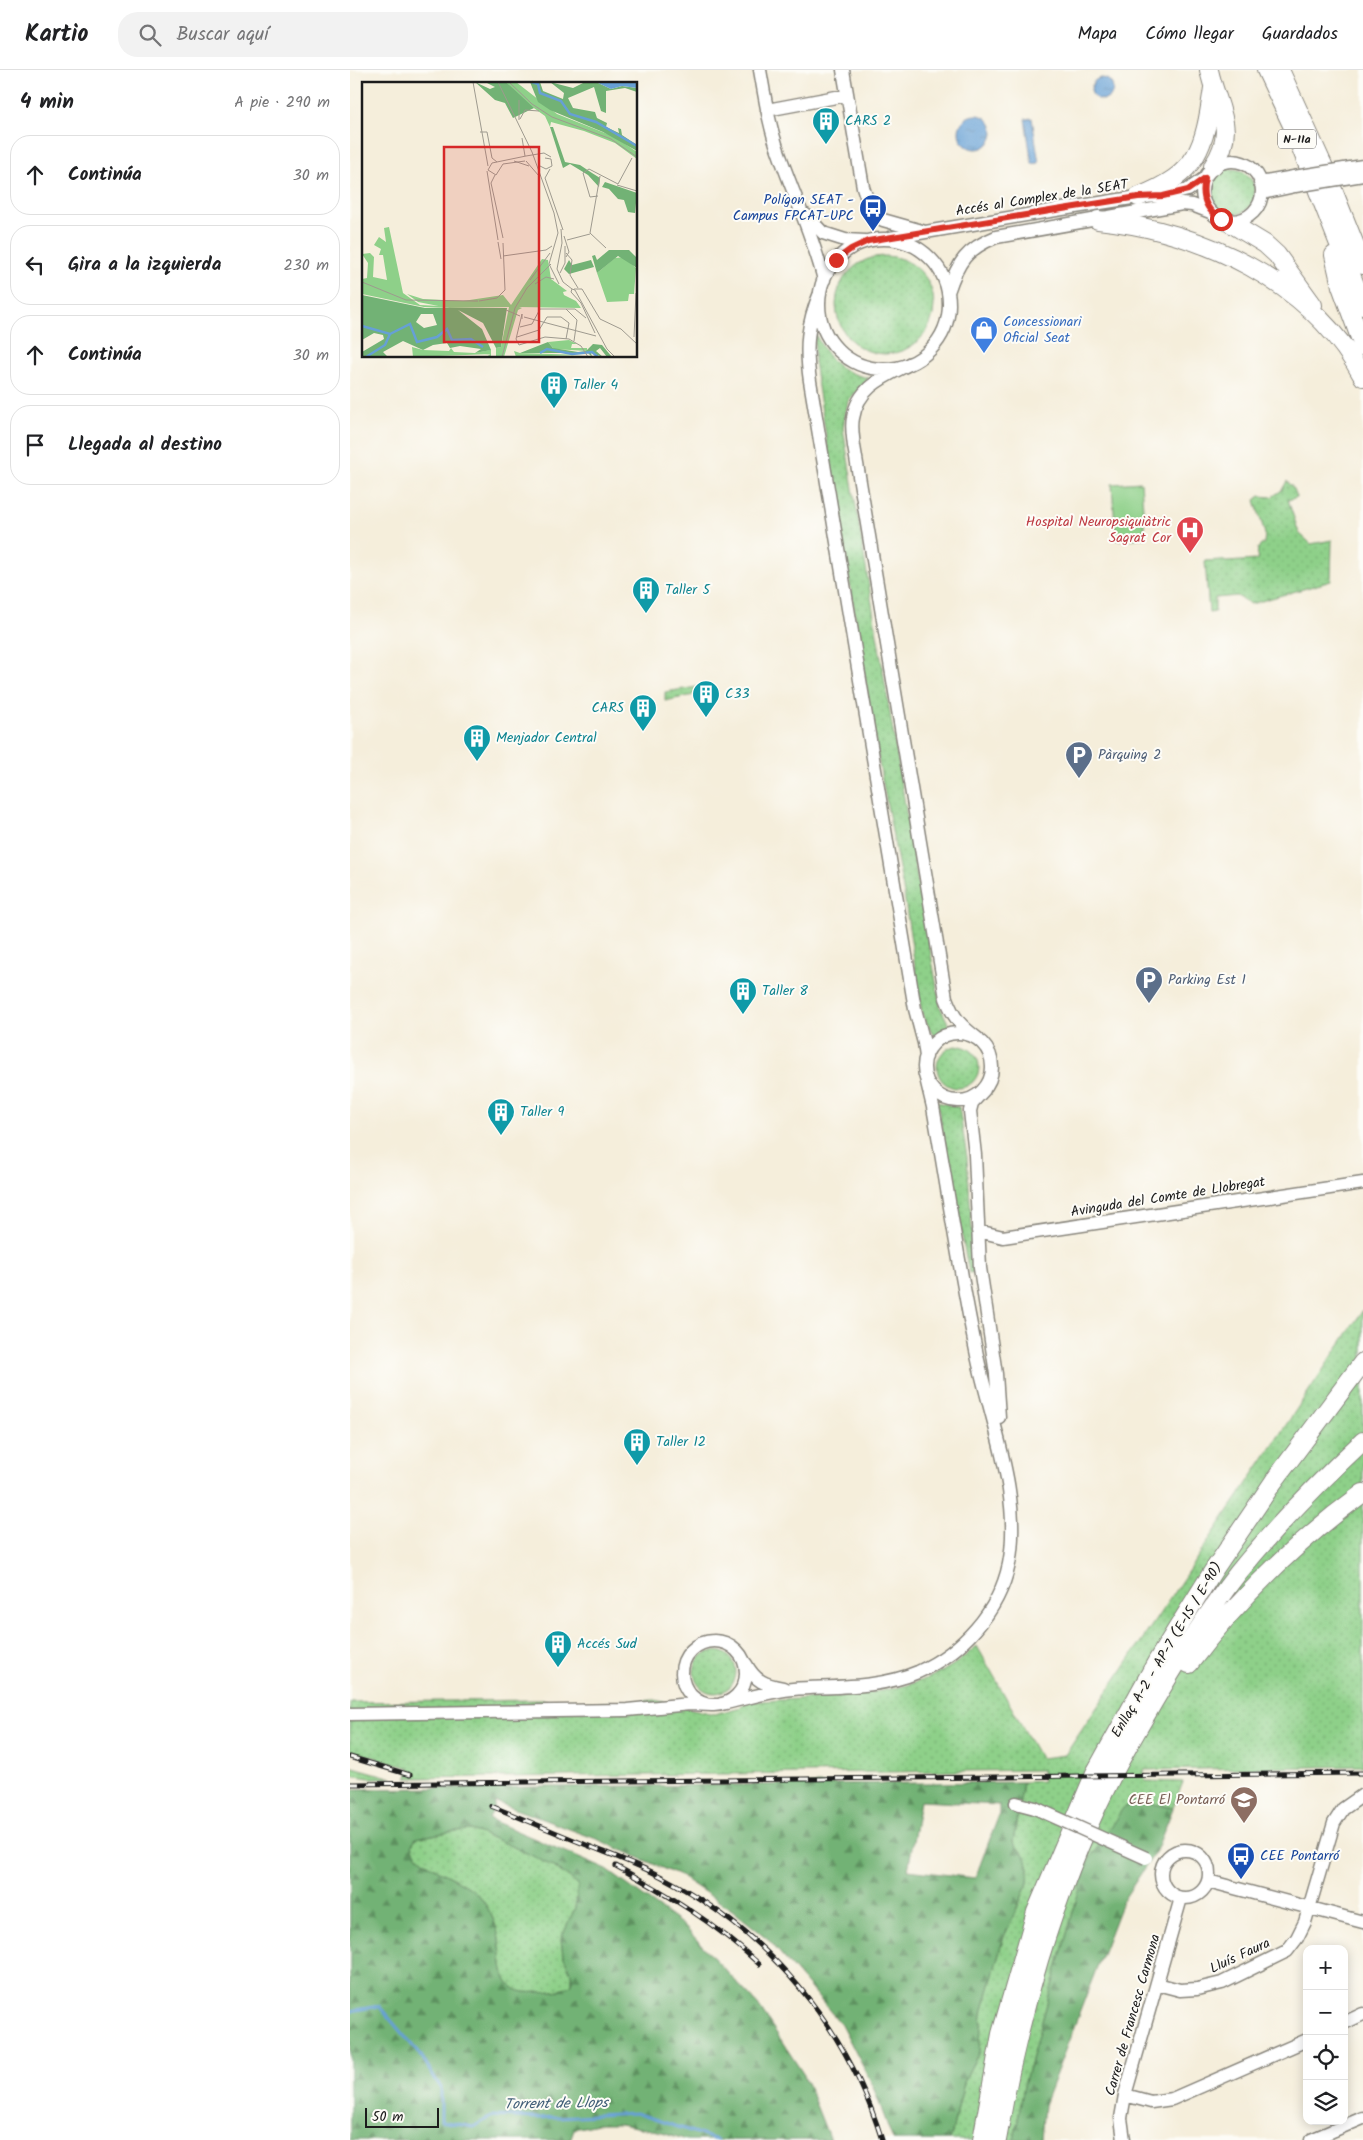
<!DOCTYPE html>
<html lang="es">
<meta charset="utf-8">
<style>
body{margin:0;font-family:Kalam,sans-serif;background:#f2f2f2;color:#202124}
.controls{position:absolute;right:15px;bottom:15px;display:grid;overflow:hidden;border-radius:10px;box-shadow:0 2px 12px #0003}
.controls button{width:45px;height:45px;display:grid;place-items:center;padding:0;border:0;border-bottom:1px solid #e0e0e0;background:#fff;color:#202124;font:25px sans-serif}
.scale{position:absolute;left:15px;bottom:12px;width:74px;box-sizing:border-box;padding-left:5px;border:2px solid #1c1c1c;border-top:0;font-size:14px;line-height:18px;white-space:nowrap;color:#1c1c1c;-webkit-text-stroke:4px #fdfcf7;paint-order:stroke}
.stop{position:absolute;width:15px;height:15px;margin:-11px;border:4px solid #d93025;border-radius:50%;background:#fff}
.stop.end{background:#d93025;border-color:#fff;box-shadow:0 1px 5px #0008}
.list{margin:0;padding:0;list-style:none}
h2{display:flex;justify-content:space-between;align-items:center;height:65px;margin:0;padding:0 20px;font-size:21px}
h2 small{font-size:16px;font-weight:400;color:#757577}
.list li{display:grid;grid-template-columns:32px 1fr auto;gap:15px;align-items:center;box-sizing:border-box;height:80px;margin:0 10px 10px;padding:0 10px;border:1px solid #e0e0e0;border-radius:20px}
.list b{display:block;font-size:19px;white-space:nowrap}
.list em{font-size:16px;font-style:normal;color:#757577}
.icon{flex:none;width:28px;height:28px;fill:none;stroke:currentColor;stroke-width:2;stroke-linecap:round;stroke-linejoin:round}
.map{position:relative;flex:none;width:1013px;height:2070px;overflow:hidden}
header{display:flex;align-items:center;gap:30px;box-sizing:border-box;height:70px;padding:0 25px;background:#fff;border-bottom:1px solid #e0e0e0}
header strong{font-size:24px}
nav{display:flex;gap:28px;margin-inline-start:auto;font-size:18px}
.search{width:350px;height:45px;background:#f2f2f2;display:flex;align-items:center;gap:12px;box-sizing:border-box;padding:0 18px;border-radius:20px;color:#757577;font-size:19px}
main{display:flex}
aside{flex:1;background:#fff}
.map>svg:first-child{display:block}
.grass{fill:url(#grass-dots);stroke:#557652}
.forest{fill:url(#forest-firs);stroke:#476748;fill-rule:evenodd}
.garden{fill:#8ed089;stroke:#557652}
.water{fill:url(#water-ripples);stroke:#415e78}
.lines{fill:none;stroke-linecap:round;stroke-linejoin:round}
.stream{stroke:#66a0d5;stroke-width:3}
.minor-casing{stroke:#88857c;stroke-width:15}
.highway-casing{stroke:#88857c;stroke-width:20}
.minor{stroke:#fff;stroke-width:12}
.highway{stroke:#fff;stroke-width:18}
.rail-casing{stroke:#1c1c1c;stroke-width:5}
.rail{stroke:#fdfcf7;stroke-width:3;stroke-dasharray:9;stroke-linecap:butt}
.minor-bridge-casing{stroke:#88857c;stroke-width:15;stroke-linecap:butt}
.minor-bridge{stroke:#fff;stroke-width:12}
.route{stroke:#d93025;stroke-width:6}
.labels{text-anchor:middle;dominant-baseline:central;stroke-width:4;stroke-linejoin:round;paint-order:stroke}
.shield{fill:#fdfcf7;stroke:#605f5e;stroke-width:1}
.shield-label{font-size:12px;font-weight:bold;fill:#1c1c1c}
.culture-label{font-size:14px;fill:#0d838f;stroke:#fdfcf7;text-anchor:start}
.street-label{font-size:14px;fill:#1c1c1c;stroke:#fdfcf7}
.transit-label{font-size:14px;fill:#164399;stroke:#fdfcf7;text-anchor:end}
.shop-label{font-size:14px;fill:#366cbe;stroke:#fdfcf7;text-anchor:start}
.health-label{font-size:14px;fill:#be3a42;stroke:#fdfcf7;text-anchor:end}
.service-label{font-size:14px;fill:#4e5e75;stroke:#fdfcf7;text-anchor:start}
.education-label{font-size:14px;fill:#785e54;stroke:#fdfcf7;text-anchor:end}
.water-label{font-size:15px;font-style:italic;fill:#415e78;stroke:#fdfcf7}
.inset-river{fill:none;stroke:#66a0d5;stroke-width:2.5}
.inset-road{fill:none;stroke:#9e9a8f;stroke-width:1}
.view{fill:#d62828;fill-opacity:0.15;stroke:#d62828;stroke-width:2.5}
.inset-edge{fill:none;stroke:#1c1c1c;stroke-width:2.5}
</style>
<header>
<strong>Kartio</strong>
<div class="search"><svg class="icon" aria-label="search" viewBox="0 0 24 24"><circle cx="10" cy="10" r="6"/><path d="M15 15l6 6"/></svg>Buscar aquí</div>
<nav><a>Mapa</a><a>Cómo llegar</a><a>Guardados</a></nav>
</header>
<main>
<aside>
<h2>4 min<small>A pie · 290 m</small></h2>
<ul class="list">
<li><svg class="icon" aria-label="ahead" viewBox="0 0 24 24"><path d="M12 20V5M6 11l6-6 6 6"/></svg><div><b>Continúa</b></div><em>30 m</em></li>
<li><svg class="icon" aria-label="left" viewBox="0 0 24 24"><path d="M17 20v-9H6M10 6l-5 5 5 5"/></svg><div><b>Gira a la izquierda</b></div><em>230 m</em></li>
<li><svg class="icon" aria-label="ahead" viewBox="0 0 24 24"><path d="M12 20V5M6 11l6-6 6 6"/></svg><div><b>Continúa</b></div><em>30 m</em></li>
<li><svg class="icon" aria-label="arrive" viewBox="0 0 24 24"><path d="M6 21V4h12l-3 4 3 4H6"/></svg><div><b>Llegada al destino</b></div></li>
</ul>
</aside>
<div class="map">
<svg width="1013" height="2070" viewBox="0 0 1013 2070">
<defs>
<pattern id="grass-dots" width="8" height="8" patternUnits="userSpaceOnUse" patternTransform="scale(1.25)"><rect width="8" height="8" fill="#8ed089"/><path d="M2 2h.1M6 6h.1" fill="none" stroke="#7ab276" stroke-width="1.8" stroke-linecap="round"/></pattern>
<pattern id="forest-firs" width="22" height="20" patternUnits="userSpaceOnUse" patternTransform="scale(1.25)"><rect width="22" height="20" fill="#72b275"/><path d="M5 1l3.5 6h-7zM16 11l3.5 6h-7z" fill="#5d905f"/></pattern>
<pattern id="water-ripples" width="26" height="14" patternUnits="userSpaceOnUse" patternTransform="scale(1.25)"><rect width="26" height="14" fill="#66a0d5"/><path d="M2 4q2-2 4 0t4 0M15 11q2-2 4 0t4 0" fill="none" stroke="#5382ac"/></pattern>
</defs>
<rect width="100%" height="100%" fill="#fdfcf7"/>
<filter id="ink" filterUnits="userSpaceOnUse"><feTurbulence type="fractalNoise" baseFrequency=".02" numOctaves="2"/><feDisplacementMap in="SourceGraphic" scale="10" xChannelSelector="R" yChannelSelector="G"/><feConvolveMatrix kernelMatrix="1 2 1 2 8 2 1 2 1" color-interpolation-filters="sRGB"/></filter>
<filter id="wash" filterUnits="userSpaceOnUse"><feTurbulence type="fractalNoise" baseFrequency=".0096" numOctaves="4" result="noise"/><feDisplacementMap in="SourceGraphic" scale="20" xChannelSelector="R" yChannelSelector="G"/><feGaussianBlur stdDeviation="1.12" result="paint"/><feColorMatrix in="noise" values="0 0 0 0 0 0 0 0 0 0 0 0 0 0 0 0 0 1.4 0 .05"/><feComposite in="paint" operator="in"/></filter>
<g filter="url(#wash)">
<rect width="100%" height="100%" fill="#f5eedb"/>
<path class="grass" d="M859 122a23 23 0 1 1 46 0a23 23 0 1 1-46 0Z
M486 235a49 49 0 1 1 98 0a49 49 0 1 1-98 0Z
M465 264C480 291 487 301 519 308L498 331 493 358 569 819 591 939 600 957 584 966 572 944 554 824 529 693 464 292Z
M937 411 944 419 947 427 938 430 949 463 961 474 982 470 981 511 901 534 887 526 865 528V542L859 543 855 491 872 490 876 492 907 490 908 478 914 473 915 464 905 430 910 426 922 427 932 420Z
M347 617 349 624 315 631V622Z
M587 997a21 21 0 1 1 42 0a21 21 0 1 1-42 0Z
M587 1032 609 1037 617 1087 625 1202 619 1203Z
M1013 1240V1696L794 1700 795 1711 833 1712 823 1738 812 1735 737 1793 675 2011 664 2070H600L615 2009 629 1982 632 1943 653 1869 678 1813 679 1798 673 1784 663 1772 673 1712 693 1711 692 1700 57 1708 60 1698 0 1680V1632L197 1630V1635H211L305 1630 364 1644 391 1637 397 1632C459 1627 550 1630 603 1595 611 1590 619 1582 627 1576L690 1688 715 1685Z
M344 1602a21 21 0 1 1 42 0a21 21 0 1 1-42 0Z
M0 1696 42 1708H19L0 1705Z
M121 1760C147 1769 212 1796 228 1816L225 1838 211 1869 213 1885 222 1906V1914C213 1922 201 1921 189 1922 146 1927 154 1893 148 1864 145 1851 138 1837 130 1827 114 1807 66 1798 62 1774L66 1768 105 1761Z"/>
<path class="forest" d="M673 1712 663 1772 677 1790 679 1798 678 1813 653 1869 632 1943 629 1982 615 2009 600 2070H543L522 2014 491 1954 417 1868 382 1840 330 1806 249 1770 146 1732 139 1749 257 1800 333 1855 408 1935 454 2005 480 2070H337L312 2062 270 2054H247L224 2059 220 2070H0V1719ZM570 1731 649 1735V1745L625 1808 558 1800ZM121 1760C147 1769 212 1796 228 1816L225 1838 211 1869 213 1885 222 1906V1914C213 1922 201 1921 189 1922 146 1927 154 1893 148 1864 145 1851 138 1837 130 1827 114 1807 66 1798 62 1774L66 1768 105 1761Z
M786 1730 823 1738 806 1781 772 1832 694 2035 691 2070H664L675 2011 737 1793 773 1738Z"/>
<path class="garden" d="M791 412 795 468 766 470 762 414Z"/>
<path class="water" d="M741 19a11 11 0 1 1 22 0a11 11 0 1 1-22 0Z
M609 62a17 17 0 1 1 34 0a17 17 0 1 1-34 0Z
M682 48 689 93 682 94 675 49Z"/>
<g class="lines">
<path class="stream" d="M0 1941 29 1936 72 1987 91 2018V2051L123 2057 143 2046 187 2048 286 2043 367 2070"/>
</g>
</g>
<g filter="url(#ink)">
<g class="lines">
<g class="minor-casing">
<path id="minor" d="M410 0C415 28 419 56 429 83 444 126 463 166 474 210
M493 0 513 117 520 138 533 150 572 161
M417 40 497 25
M852 121a30 30 0 1 1 60 0a30 30 0 1 1-60 0Z
M910 113 944 107
M912 123 945 116
M456 145 473 163 495 170 515 171
M540 168 706 140 788 127 813 126 838 120 855 108
M469 234a65 65 0 1 1 130 0a65 65 0 1 1-130 0Z
M598 222C608 192 616 179 646 167L832 134 842 135 860 142
M470 223C457 254 455 277 460 311L565 939 574 973 576 987
M561 293C536 306 508 316 503 348 501 357 503 367 504 376L596 928C604 949 610 955 628 969
M574 997a34 34 0 1 1 68 0a34 34 0 1 1-68 0Z
M634 1020 622 1033 620 1041 625 1085 630 1198 646 1304 649 1347
M628 1161 653 1167 1013 1113
M332 1603a32 32 0 1 1 64 0a32 32 0 1 1-64 0Z
M396 1594C405 1611 415 1615 433 1618
M371 1634C395 1629 420 1621 443 1619 485 1616 528 1619 568 1602 612 1582 649 1542 659 1494 672 1428 642 1354 628 1290 610 1206 598 1121 583 1037L576 1008
M0 1644 277 1640 340 1634 362 1635
M666 1733 685 1738
M811 1804a24 24 0 1 1 48 0a24 24 0 1 1-48 0Z
M858 1811 1013 1852
M807 1914 830 1920 847 1919 872 1913 937 1881 947 1868 955 1852 984 1753 993 1739 1013 1725
M994 1953 1013 1944
M775 2025 801 2032 822 2029 957 1970
M774 2070 771 2048 775 2025 831 1828
M961 2070 1013 2048"/>
</g>
<g class="highway-casing">
<path id="highway" d="M859 0C867 38 888 59 863 96
M916 0 942 55 1013 235
M930 0 973 95 1013 195
M788 127C849 103 854 79 863 18
M748 150C852 161 961 211 1013 307
M877 151 915 174 927 185 963 235
M984 185 991 216 1013 276
M839 1594C888 1529 947 1471 1013 1423
M632 2070 651 1964 686 1842 745 1703 807 1591 863 1501 924 1411 1013 1292
M647 2070C667 1951 703 1825 757 1716 771 1687 788 1659 804 1631 829 1589 858 1541 888 1503 926 1456 969 1412 1013 1371"/>
</g>
<use href="#minor" class="minor"/>
<use href="#highway" class="highway"/>
<g class="rail-casing">
<path id="rail" d="M0 1687 60 1705
M0 1714 1013 1703
M141 1736C174 1749 206 1763 239 1776 264 1786 289 1795 312 1807 418 1862 497 1956 532 2070
M266 1796C319 1825 365 1853 409 1894"/>
</g>
<use href="#rail" class="rail"/>
<g class="minor-bridge-casing">
<path id="minor-bridge" d="M944 107 1013 96
M945 116 1013 105
M685 1738 796 1788"/>
</g>
<use href="#minor-bridge" class="minor-bridge"/>
</g>
</g>
<g class="lines" filter="url(#ink)">
<path class="route" d="M486 190 501 179 518 171 706 140 788 127 813 126 838 120 855 108C851 125 855 140 871 149"/>
</g>
<defs>
<g id="building-pin" transform="scale(1.4375)"><path d="M0 17L-7.5 6A9.5 9.5 0 1 1 7.5 6Z" fill="#0f9aa8" stroke="#fdfcf7"/><path d="M-4-6H4V6H1V3H-1V6H-4ZM-2.5-4.3h1.7v1.8h-1.7ZM.8-4.3h1.7v1.8H.8ZM-2.5-1h1.7V.8h-1.7ZM.8-1h1.7V.8H.8Z" fill="#fff"/></g>
<g id="bus-pin" transform="scale(1.4375)"><path d="M0 17L-7.5 6A9.5 9.5 0 1 1 7.5 6Z" fill="#1a4fb4" stroke="#fdfcf7"/><path d="M-5-6H5V4H4V6H2V4H-2V6H-4V4H-5ZM-3.5-4V0h7V-4ZM-3.5 1.2v1.5H-2V1.2ZM2 1.2v1.5H3.5V1.2Z" fill="#fff"/></g>
<g id="shop-pin" transform="scale(1.4375)"><path d="M0 17L-7.5 6A9.5 9.5 0 1 1 7.5 6Z" fill="#3f7fe0" stroke="#fdfcf7"/><path d="M-5-2.5h2.3a2.7 3.5 0 0 1 5.4 0H5L5.5 6h-11ZM-1.5-2.5h3a1.5 2.3 0 0 0-3 0Z" fill="#fff"/></g>
<g id="hospital-pin" transform="scale(1.4375)"><path d="M0 17L-7.5 6A9.5 9.5 0 1 1 7.5 6Z" fill="#e0444e" stroke="#fdfcf7"/><path d="M-5-5h3v3.5h4V-5h3V5h-3V1.5h-4V5h-3Z" fill="#fff"/></g>
<g id="parking-pin" transform="scale(1.4375)"><path d="M0 17L-7.5 6A9.5 9.5 0 1 1 7.5 6Z" fill="#5c6f8a" stroke="#fdfcf7"/><path d="M-3.5-5.5H1a3.5 3.5 0 0 1 0 7H-1V5.5H-3.5ZM-1-3.4V-.6H.8a1.4 1.4 0 0 0 0-2.8Z" fill="#fff"/></g>
<g id="school-pin" transform="scale(1.4375)"><path d="M0 17L-7.5 6A9.5 9.5 0 1 1 7.5 6Z" fill="#8d6e63" stroke="#fdfcf7"/><path d="M0-5L7-2L0 1L-7-2ZM-4 1L0 2.5L4 1V4Q0 6-4 4Z" fill="#fff"/></g>
</defs>
<g fill-rule="evenodd">
<use href="#building-pin" x="476" y="51"/>
<use href="#bus-pin" x="523" y="138"/>
<use href="#shop-pin" x="634" y="260"/>
<use href="#building-pin" x="204" y="315"/>
<use href="#hospital-pin" x="840" y="460"/>
<use href="#building-pin" x="296" y="520"/>
<use href="#building-pin" x="356" y="624"/>
<use href="#building-pin" x="293" y="638"/>
<use href="#building-pin" x="127" y="668"/>
<use href="#parking-pin" x="729" y="685"/>
<use href="#parking-pin" x="799" y="910"/>
<use href="#building-pin" x="393" y="921"/>
<use href="#building-pin" x="151" y="1042"/>
<use href="#building-pin" x="287" y="1372"/>
<use href="#building-pin" x="208" y="1574"/>
<use href="#school-pin" x="894" y="1730"/>
<use href="#bus-pin" x="891" y="1786"/>
</g>
<g class="labels">
<rect class="shield" x="928" y="59.5" width="38" height="19" rx="4"/>
<g class="shield-label">
<text x="947" y="69">N-IIa</text>
</g>
<g class="culture-label">
<text x="495" y="51">CARS 2</text>
<text x="223" y="315">Taller 4</text>
<text x="315" y="520">Taller 5</text>
<text x="375" y="624">C33</text>
<text x="274" y="638" text-anchor="end">CARS</text>
<text x="146" y="668">Menjador Central</text>
<text x="412" y="921">Taller 8</text>
<text x="170" y="1042">Taller 9</text>
<text x="306" y="1372">Taller 12</text>
<text x="227" y="1574">Accés Sud</text>
</g>
<g class="street-label">
<text transform="translate(692 128) rotate(-9)">Accés al Complex de la SEAT</text>
<text transform="translate(818 1127) rotate(-9)">Avinguda del Comte de Llobregat</text>
<text transform="translate(817 1580) rotate(-59)">Enllaç A-2 - AP-7 (E-15 / E-90)</text>
<text transform="translate(890 1886) rotate(-25)">Lluís Faura</text>
<text transform="translate(783 1945) rotate(-74)">Carrer de Francesc Carmona</text>
</g>
<g class="transit-label">
<text x="504" y="130">Polígon SEAT -<tspan x="504" dy="16">Campus FPCAT-UPC</tspan></text>
<text x="910" y="1786" text-anchor="start">CEE Pontarró</text>
</g>
<g class="shop-label">
<text x="653" y="252">Concessionari<tspan x="653" dy="16">Oficial Seat</tspan></text>
</g>
<g class="health-label">
<text x="821" y="452">Hospital Neuropsiquiàtric<tspan x="821" dy="16">Sagrat Cor</tspan></text>
</g>
<g class="service-label">
<text x="748" y="685">Pàrquing 2</text>
<text x="818" y="910">Parking Est 1</text>
</g>
<g class="education-label">
<text x="875" y="1730">CEE El Pontarró</text>
</g>
<g class="water-label">
<text transform="translate(206 2034) rotate(-1)">Torrent de Llops</text>
</g>
</g>
<g transform="translate(12 12)">
<rect width="275" height="275" fill="#f5eedb"/>
<path d="M144 0H154L195 32 253 55 275 70V77L253 61 222 49 189 40 188 45 183 34 162 19ZM27 145 41 211 58 223 77 224 86 226 62 225 0 212V197L5 196 6 181 0 172 8 171 12 175 11 195 25 198 21 173H17L19 167 12 163 17 155 24 160 22 146ZM262 175 274 186 272 212H267L266 219 245 220 235 191 253 176ZM180 177 186 178 189 197 205 209 201 210 202 213 214 219 219 226 157 225 160 226 156 228 142 275H134V266L139 265 147 225 87 226 56 220 45 212 61 217 101 219 141 213 149 223ZM207 258 215 262H210L209 266H225V269L192 267 186 260ZM50 265 61 268 87 269 89 266 92 270 113 271 128 268H129V275H124L129 272 51 275ZM152 269 158 271 221 273 154 275Z" fill="#8ed089"/>
<path d="M113 0 128 7 133 5 123 0H144L172 26 151 36 143 21 133 18ZM168 0H178L181 9 201 17 202 11 188 0 211 6 223 0H234L249 7 260 4 275 6V10L263 6 244 9V31L239 29 232 5 206 16 211 26 233 30 235 36 245 41 244 45 257 51 256 46 259 47 260 53 275 63V69L241 50 188 28 176 20ZM188 45H191L203 80 218 83 230 91 238 96 237 105 226 93 208 82 201 86ZM243 100 275 111 273 131 266 130 262 118 256 117 247 107 240 105ZM247 168H267L275 176V186L256 174 235 191 230 174 233 173 235 178ZM207 178 210 183 229 178 232 185 207 192 202 187ZM0 213 63 226H145L139 265 134 266 121 241 96 228 120 247 129 268 113 271 119 267 98 264 88 266 85 261 71 263 61 268 41 259 21 270 26 275H0V270L22 257 21 253 12 251 0 258ZM59 232H71L75 243 62 246 54 240ZM186 260 191 266 216 270 224 269 231 262 240 263 250 275H245L238 266 234 269 241 275 229 271 230 275 226 271H158Z" fill="#72b275" fill-rule="evenodd"/>
<path d="M234 0H275V6L260 4 249 7Z" fill="#66a0d5"/>
<path class="inset-river" d="M170 0 176 2 178 11 199 19 208 32 234 40 275 64M0 244 28 252 48 242 55 260 75 255 85 247 90 258 109 257 121 265M178 271 185 267 210 272 230 270 236 275M4 275 23 263 28 252"/>
<path class="inset-road" d="M111 0 126 84M136 0 170 70 192 131 196 151 187 182 197 202M147 0 170 22 190 35 249 57 275 75M157 18V38M158 37 163 28 177 29M118 50H125L130 76 135 80M160 56 163 74M152 79 167 84M163 79 141 82 134 93 126 88 130 81 164 74 182 71 189 75M164 79 177 94M178 84 184 87 190 84 189 77 183 76M188 87 183 96 201 148M125 89 136 158M133 93 129 101 141 156M255 103 275 109M236 114 228 115 221 91 227 87 256 102 270 76M199 147 200 161 195 187 201 200 210 207M228 151 238 94M228 151 244 166M202 154 207 170 204 175M205 158 228 152M136 160 139 177M204 171 210 178 208 193 216 206M141 174 184 168 190 164M198 191 203 181V164M168 198 188 171M0 200 44 218 116 219M173 202 184 195 192 197M212 207H220L238 237 259 247 275 262M117 219 135 216 143 208 141 161M204 227 215 238 212 259M144 228 158 234M162 235 234 254M160 237V232L154 257 157 263 183 255 207 257 219 264 226 275M158 245 170 242 178 227H213L224 236M233 251 219 221 209 210 210 207 213 208 245 267 253 275M155 255 177 248 185 235H199L207 241 204 257M272 255 274 211M140 275 153 226 165 206 189 182"/>
<path class="view" d="M82 65H177V260H82Z"/>
<rect width="275" height="275" class="inset-edge"/>
</g>
</svg>
<div class="controls">
<button>+</button>
<button>−</button>
<button><svg class="icon" aria-label="locate" viewBox="0 0 24 24"><circle cx="12" cy="12" r="6"/><path d="M12 2v4M12 18v4M2 12h4M18 12h4"/></svg></button>
<button><svg class="icon" aria-label="layers" viewBox="0 0 24 24"><path d="M12 4l9 5-9 5-9-5zM3 14l9 5 9-5"/></svg></button>
</div>
<div class="scale">50 m</div>
<div class="stop" style="left:871px;top:149px"></div>
<div class="stop end" style="left:486px;top:190px"></div>
</div>
</main>
